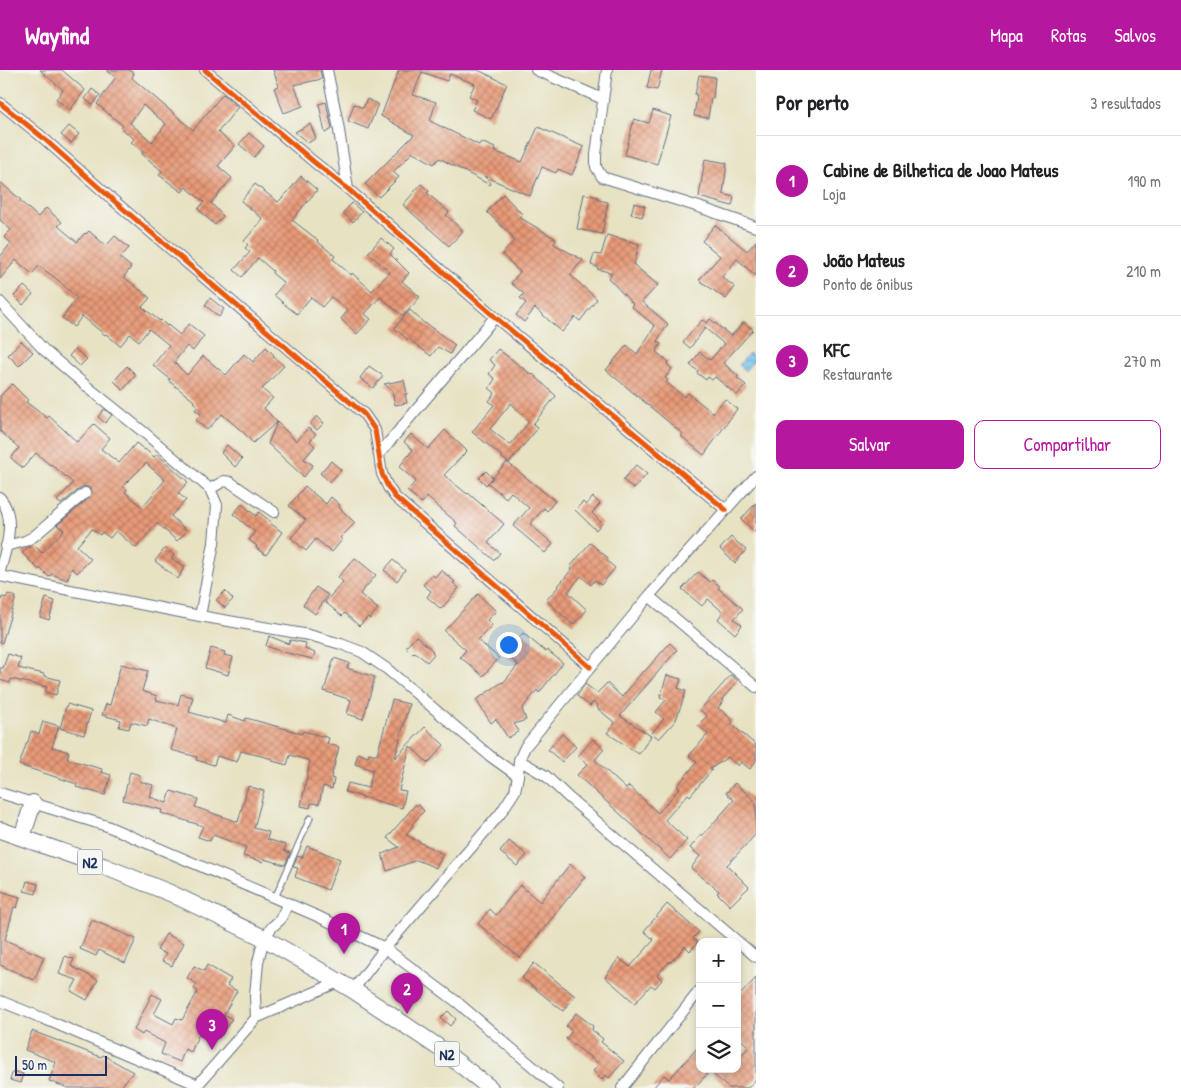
<!DOCTYPE html>
<html lang="pt">
<meta charset="utf-8">
<style>
body{margin:0;font-family:"Patrick Hand",sans-serif;background:#f2f2f2;color:#202124}
.controls{position:absolute;right:15px;bottom:15px;display:grid;overflow:hidden;border-radius:10px;box-shadow:0 2px 8px #0003}
.controls button{width:45px;height:45px;display:grid;place-items:center;padding:0;border:0;border-bottom:1px solid #e0e0e0;background:#fff;color:#202124;font:25px sans-serif}
.scale{position:absolute;left:15px;bottom:12px;width:92px;box-sizing:border-box;padding-left:5px;border:2px solid #1b2f5e;border-top:0;font-size:14px;line-height:18px;white-space:nowrap;color:#1b2f5e;-webkit-text-stroke:4px #f6f6f2;paint-order:stroke}
.you{position:absolute;left:508px;top:574px;width:18px;height:18px;margin:-12px;border:4px solid #fff;border-radius:50%;background:#1a73e8;box-shadow:0 0 0 8px #1a73e833}
.badge{display:grid;place-items:center;width:32px;height:32px;border-radius:50%;background:#b5179e;color:#fff;font-size:16px;font-weight:700}
.pin{position:absolute;translate:-50% -41px;filter:drop-shadow(0 1px 2px #0008)}
.pin::after{content:'';position:absolute;top:26px;width:18px;height:15px;background:inherit;clip-path:polygon(0 0,100% 0,50% 100%)}
.list{margin:0;padding:0;list-style:none}
h2{display:flex;justify-content:space-between;align-items:center;height:65px;margin:0;padding:0 20px;font-size:21px}
h2 small{font-size:16px;font-weight:400;color:#757577}
.list li{display:grid;grid-template-columns:32px 1fr auto;gap:15px;align-items:center;box-sizing:border-box;height:90px;padding:0 20px;border-top:1px solid #e0e0e0}
.list b{display:block;font-size:19px;white-space:nowrap}
.list p{margin:0;font-size:16px;white-space:nowrap;color:#757577}
.list em{font-size:16px;font-style:normal;color:#757577}
.actions{display:flex;gap:10px;padding:15px 20px}
.actions a{flex:1;padding:11px 0;border:1px solid #b5179e;border-radius:10px;text-align:center;font-size:18px;color:#b5179e}
.actions .main{background:#b5179e;color:#fff}
.icon{flex:none;width:28px;height:28px;fill:none;stroke:currentColor;stroke-width:2;stroke-linecap:round;stroke-linejoin:round}
.map{position:relative;flex:none;width:756px;height:1018px;overflow:hidden}
header{display:flex;align-items:center;gap:30px;box-sizing:border-box;height:70px;padding:0 25px;background:#b5179e;color:#fff}
header strong{font-size:24px}
nav{display:flex;gap:28px;margin-inline-start:auto;font-size:18px}
main{display:flex}
aside{flex:1;background:#fff}
.map>svg:first-child{display:block}
.water{fill:url(#water-rules);stroke:#4678a5}
.building{fill:url(#building-cross-hatch);fill-rule:evenodd}
.lines{fill:none;stroke-linecap:round;stroke-linejoin:round}
.service-casing{stroke:#626e81;stroke-width:7}
.minor-casing{stroke:#626e81;stroke-width:12}
.primary-casing{stroke:#626e81;stroke-width:18}
.service{stroke:#fff;stroke-width:5}
.minor{stroke:#fff;stroke-width:10}
.primary{stroke:#fff;stroke-width:16}
.cycleway-casing{stroke:#f6f6f2;stroke-width:8}
.cycleway{stroke:#e8590c;stroke-width:5}
.labels{text-anchor:middle;dominant-baseline:central;stroke-width:4.5;stroke-linejoin:round;paint-order:stroke}
.shield{fill:#f6f6f2;stroke:#5d6b8a;stroke-width:1}
.shield-label{font-size:15px;font-weight:bold;fill:#1b2f5e}
</style>
<header>
<strong>Wayfind</strong>
<nav><a>Mapa</a><a>Rotas</a><a>Salvos</a></nav>
</header>
<main>
<div class="map">
<svg width="756" height="1018" viewBox="0 0 756 1018">
<defs>
<pattern id="water-rules" width="6" height="5" patternUnits="userSpaceOnUse" patternTransform="scale(1.25)"><rect width="6" height="5" fill="#72c1ec"/><path d="M0 2.5h6" fill="none" stroke="#5d9dc2"/></pattern>
<pattern id="building-cross-hatch" width="8" height="8" patternUnits="userSpaceOnUse" patternTransform="scale(1.25)"><rect width="8" height="8" fill="#e89a77"/><path d="M0 0l8 8M0 8l8-8" fill="none" stroke="#bb7e65"/></pattern>
</defs>
<rect width="100%" height="100%" fill="#f6f6f2"/>
<filter id="ink" filterUnits="userSpaceOnUse"><feTurbulence type="fractalNoise" baseFrequency=".02" numOctaves="2"/><feDisplacementMap in="SourceGraphic" scale="10" xChannelSelector="R" yChannelSelector="G"/><feConvolveMatrix kernelMatrix="1 2 1 2 8 2 1 2 1" color-interpolation-filters="sRGB"/></filter>
<filter id="wash" filterUnits="userSpaceOnUse"><feTurbulence type="fractalNoise" baseFrequency=".0096" numOctaves="4" result="noise"/><feDisplacementMap in="SourceGraphic" scale="20" xChannelSelector="R" yChannelSelector="G"/><feGaussianBlur stdDeviation="1.12" result="paint"/><feColorMatrix in="noise" values="0 0 0 0 0 0 0 0 0 0 0 0 0 0 0 0 0 1.4 0 .05"/><feComposite in="paint" operator="in"/></filter>
<g filter="url(#wash)">
<rect width="100%" height="100%" fill="#e7e2c2"/>
<path class="water" d="M749 283 756 288 745 301 739 295Z"/>
<g id="blocks">
<path class="building" d="M40 0H62L85 20 70 40 56 29 63 20Z
M106 0H129L134 3 132 8 193 60 223 24 238 37 218 62 235 76 218 96 232 108 211 133 223 146 215 155 198 139 204 132 186 117 182 122 159 105 162 101 142 84 143 82 131 72 134 69 121 58 123 56 97 34 116 7ZM143 35 166 54 152 72 130 53Z
M273 0H320L322 9 294 15 303 36 284 43 274 18 279 16Z
M399 0H478L507 14 491 49 472 40 477 30 469 26 475 14 450 4 447 11 422 2 413 25 436 32 430 51 479 75 481 72 495 78 494 81 522 92 538 57 584 77 572 105 558 99 556 103 542 97 530 126 484 106 491 113 490 115 439 88 434 94 413 82 393 102 399 107 379 127 365 114 414 65 381 46Z
M651 0H662L657 20 647 18Z
M699 5 715 7 713 28H711L708 48 694 46 697 25H695Z
M92 19 100 25 93 35 85 29Z
M367 29 378 34 368 59 348 51 354 34 363 38Z
M326 32 332 59 325 63 319 34Z
M653 40 671 46 657 94 625 85 634 49 649 53Z
M310 54 316 68 308 73 295 62Z
M69 56 79 64 71 73 61 65Z
M249 63 264 76 254 87 239 74Z
M705 89 727 93 723 124 734 127 732 136 699 127Z
M301 106 317 120 292 150 318 170 317 171 335 186 333 189 351 205 352 203 372 221 390 202 368 183 381 168 394 179 390 184 409 203 402 211 420 227 403 246 380 227 365 244 371 249 357 264 341 249 348 240 331 227 322 237 311 227 297 244 289 238 274 225 284 213 272 203 273 201 258 188 242 207 234 200 250 182 245 178 248 175 244 171 263 149 241 131 255 114 278 132 288 122Z
M0 112 21 130 20 131 38 147 46 138 62 152 58 156 77 172 85 163 86 164 89 161 106 176 115 166 129 178 120 188 131 197 124 207 150 228 142 237 160 251 161 250 167 256 168 255 180 265 189 254 204 266 193 281 187 276 174 292 187 305 203 286 226 305 244 284 253 292 266 277 274 285 273 286 284 296 262 319 273 328 264 338 277 352 253 373 245 364 222 344 207 360 196 350 201 344 195 340 198 336 193 332 194 331 169 311 170 309 153 295 169 275 149 259 139 271 130 264 120 276 106 264 105 265 82 246 74 257 62 248 77 228 58 210 39 196 32 204 16 190 0 209V187L11 173 4 167 11 160 0 150Z
M421 114 429 121 427 123 449 142 446 145 463 161 449 176 403 135Z
M503 124 522 144 519 147 556 169 554 174 583 190 570 205 597 229 580 251 575 247 562 262 535 238 524 252 516 245 526 233 520 228 524 224 511 213 520 202 502 184 514 171 512 169 513 167 487 142Z
M584 124 598 127V130L608 132 602 164 577 159Z
M352 133 362 142 353 152 343 143Z
M634 133 645 136 642 147 631 144Z
M715 155 747 181 756 171V206L737 189 722 207 735 217 726 229 699 210 720 186 702 171Z
M607 165 639 174 634 195 658 215 642 232 668 254 657 271 661 274 656 282 669 292 667 294 672 299 665 308 668 310 666 312 684 327 688 323 713 343 725 329 737 339 704 385 681 366 683 364 606 300 627 275 637 284 655 256 631 236 633 234 608 208 612 203 597 199 598 197 591 195 594 184 601 185Z
M24 216 33 224 23 235 14 226Z
M210 228 224 239 219 247 205 235Z
M410 240 425 254V253L455 275 450 284 438 277 431 286 409 269 408 270 394 258Z
M710 249 731 266 744 252 753 260 723 293 738 306 737 308 746 315 737 325 715 307 712 310 708 307 706 310 697 303 698 301 690 295 700 282 710 290 724 274 705 258 690 278 683 272 702 250 707 253Z
M21 271 33 282 19 296 8 285Z
M75 279 87 289 80 296 69 286Z
M498 279 532 305 533 304 556 326 533 354 538 358 509 393 501 387 502 386 472 362 494 335 489 331 495 323 489 318 495 309 489 304 495 295 489 290ZM511 333 529 352 510 375 490 359Z
M127 296 136 305 123 320 114 311Z
M369 296 383 306 373 318 360 308Z
M404 310 407 324H405L407 333 395 335 392 320 384 314Z
M12 314 28 330 26 332 47 348 49 346 77 372 94 354 110 368 101 379 119 393 136 373 145 380V379L154 387 157 384 188 412 178 423 186 430 171 446 187 461 177 471 157 453 136 478 116 461 110 468 102 462 100 465 92 459 77 476 91 489 77 503 72 498 67 510 52 504 49 507 40 498 39 500 22 483 28 477H29L31 478 34 475 42 483 64 460 57 455 89 428 92 422 91 419 88 417 83 416 61 434 57 431 73 413 51 394 50 395 36 383 23 398 11 388 19 378 0 361V326ZM146 393 165 410 142 437 125 422 127 420 123 416Z
M104 339 112 345 105 353 98 347Z
M317 346 324 353 317 360 310 354Z
M277 352 296 371 308 358 316 364 310 371 315 376 304 389 313 395 304 407 268 374Z
M445 360 467 381 444 405 467 424 468 423 504 454 488 473 500 483 494 490 455 456 457 453 427 427 422 433 407 421 416 411 399 397 413 380 404 372 411 364 428 379Z
M227 375 242 389 235 397 221 383Z
M331 391 341 400 330 412 320 403Z
M507 392 555 431 547 441 544 438 530 454 553 474 545 483 513 456 529 438 511 422 506 428 488 413Z
M636 395 647 404 634 419 623 410Z
M486 401 493 408 486 415 479 408Z
M305 416 326 434 331 427 340 435 339 437 355 453 340 468 342 470 332 482 316 469 306 481 291 468 306 450 289 436Z
M593 427 600 434 592 443 602 453 596 460 575 440 583 432 586 435Z
M756 433V463L741 449Z
M242 434 256 446 259 442 271 452 270 453 282 462 266 485 256 478 257 476 249 470 255 462 233 444Z
M731 467 746 480 735 493 720 479Z
M590 473 608 488 606 490 615 498 601 515 595 510 591 515 581 506 568 522 587 540 573 555 546 530 559 516H558L572 499 570 497Z
M165 478 174 485 171 489 185 496 178 509 155 491Z
M355 488 376 505 360 524 378 539 370 549 368 547 359 556 345 543 342 546 325 532 343 512 338 507Z
M393 490 405 500 397 511 384 500Z
M441 500 455 512 453 513 459 518 441 539 427 527 431 521 423 515 432 505 435 507Z
M698 502 710 512 712 510 720 516 718 518 743 539 734 549 742 555 735 564 718 549 723 542 708 529 702 536 682 519Z
M316 517 328 525 315 544 303 535Z
M225 521 233 529 225 538 216 530Z
M8 524 16 527 2 573 0 572V534L2 527 6 528Z
M478 524 496 541 487 550 492 555 478 570 499 588 483 606 460 587 466 580 444 561Z
M46 528 55 531 49 550 40 547Z
M523 563 546 582 547 580 563 593 539 623 537 620 522 639 526 650 514 654 519 661 508 668 496 649 491 653 476 630 502 612 503 613 518 595 505 584Z
M269 566 289 574 290 570 306 573 305 579 315 583 313 589 283 582 266 576Z
M416 566 433 581 432 582 434 584 427 592 415 582 413 584 406 577Z
M670 573 677 580 620 646 651 666 639 684 607 663 615 653 597 638 598 636 593 632 590 636 577 626 585 614 597 623 607 613 622 627 643 601 644 602Z
M211 578 225 582 224 585 233 587 228 605 205 598Z
M8 584 21 588 18 598 44 604V606L60 610 56 625 45 622 47 617 11 609 10 613 0 610V598H3Z
M334 588 349 593 347 598 375 607 363 649 347 644 351 630 324 621Z
M121 594 148 601 142 621 157 626 156 630 178 635 181 624 193 627 189 642 226 653 228 645 245 651 246 648 290 660 302 664 303 661 329 668 327 674 339 677 331 708 334 709 332 719 323 716 319 734 311 733 310 738 301 736 310 691 290 685 287 695 272 691 273 689 241 681 237 692 217 686 214 695 196 690 197 687 171 680 177 659 149 649 147 656 131 652 129 659 119 657 121 650 102 645 106 634 110 635Z
M667 605 681 609 678 618 686 621 676 650 659 669 652 663 664 649 656 642 666 630 660 627Z
M731 605 738 611 722 629 724 630 718 638 726 644 733 652 731 654 756 675V691L750 699 741 692 738 696 728 687 710 699 712 700 690 726 688 724 665 750 687 770 670 789 577 705 588 694 578 686 593 669 604 679 595 690 626 719 629 716 658 743 680 718 677 716 697 692 689 686 708 664 698 655 707 646 700 640Z
M392 630 409 634 395 688 425 657 444 675 428 693 410 676 399 720 406 721 402 738 345 722 348 713 368 718 373 700 355 694 358 683 368 687 369 683 377 685Z
M67 634 91 641 84 665 60 658Z
M43 651 59 656 52 677 69 682 67 689 102 699 101 702 111 705 105 725 76 717 77 714 19 695 27 672H28L31 661 39 664Z
M562 664 576 677 562 692 548 680Z
M130 702 140 705 139 711 153 715 150 727 167 733 171 721 198 729 195 737 238 752 248 716 264 721 254 758 269 762 267 769 286 775 284 781 290 783 285 795 264 789 263 792 243 786 246 777 213 765 210 771 198 767 203 756 161 743 162 740 123 730Z
M735 713 756 732V764L727 795 749 817 730 836 717 823 719 821 691 798 700 786 690 778 701 765 702 766 734 730 726 723Z
M415 735H419L424 741 412 754 413 755 406 765 443 784 436 798 417 790 387 801 382 784 399 777 387 768Z
M509 771 527 785 517 796 500 782Z
M307 776 340 789 328 820 295 807 298 798 293 797 298 786 302 788Z
M570 794 585 807 520 888 478 854 490 839 496 845 520 815 540 832Z
M27 811 38 814 36 824 24 821Z
M0 821 20 827 17 838 14 837 5 870 44 887 34 910 0 895Z
M667 834 699 862 693 868 698 872 690 881 685 876 671 892 670 891 657 905 662 910 655 918 651 915 635 933 605 907 619 888 630 897 654 870 644 861Z
M92 850 136 869 125 893 99 880 96 886 80 879Z
M166 864 184 873 172 896 162 891 166 884 157 880Z
M65 886 74 889 71 896 98 910 87 930 71 921 77 910 59 904Z
M534 893 575 926 563 941 522 908Z
M207 895 231 909 227 915 237 921 224 944 232 949 224 960 214 953 210 961 202 957 191 982 185 979 180 992 161 984 165 973 144 962 142 965 134 960 152 924 162 929 154 944 173 954 176 948 182 950 198 921 194 919 197 914 187 908 194 896 204 901Z
M756 908V1009L748 1018H728L710 1001 694 1018H653L664 1005 669 1009 682 995 700 975V999H737V990L749 977 737 966V928Z
M448 941 456 949 450 956 441 948Z
M576 943 593 956 592 960 603 969 601 972 624 991 609 1008 605 1005 602 1010 593 1001 599 994 566 969 572 961 566 956Z
M32 961 101 987 103 985 133 1002 120 1018H68L49 1011 56 992 25 980Z
M13 1001 23 1004 20 1013 10 1010Z"/>
</g>
</g>
<g filter="url(#ink)">
<use href="#blocks" fill-opacity="0" stroke="#626e81" stroke-width="1"/>
<g class="lines">
<g class="service-casing">
<path id="service" d="M275 828 310 748"/>
</g>
<g class="minor-casing">
<path id="minor" d="M205 0 314 92 348 119 495 247 726 440
M327 0 338 54 348 119
M536 0 603 29
M607 0 596 85V97L602 107 696 136 756 157
M0 33 41 66 113 130 364 344 375 360 382 404 388 417 395 427 590 597
M0 232 44 280 90 319 146 364 210 419 217 435 214 473 200 546
M379 384 495 247
M210 419 224 411 230 412 274 442
M0 428C17 448 6 479 0 501
M6 476 25 471 33 467 85 423
M0 506 200 546 309 565 341 574 362 582 387 599 490 686 518 706
M649 526 756 617
M519 690 546 706 568 727 756 887
M0 723 107 756 317 846 385 878 457 932 558 1018
M353 920 385 878 500 744 515 721 518 706 519 690 525 677 649 526 756 406
M0 931 47 950 198 1015
M256 948 255 926 258 892 264 868 272 857 280 850 288 833
M195 1018 256 948 338 912
M622 1018 700 920"/>
</g>
<g class="primary-casing">
<path id="primary" d="M0 760 103 796 170 823 264 868 353 920 438 977 490 1018
M22 767 33 733"/>
</g>
<use href="#service" class="service"/>
<use href="#minor" class="minor"/>
<use href="#primary" class="primary"/>
<g class="cycleway-casing">
<path id="cycleway" d="M205 0 314 92 348 119 495 247 726 440
M0 33 41 66 113 130 364 344 375 360 382 404 388 417 395 427 590 597"/>
</g>
<use href="#cycleway" class="cycleway"/>
</g>
</g>
<g class="labels">
<g class="shield">
<rect x="77.5" y="779.5" width="25" height="25" rx="4"/>
<rect x="434.5" y="971.5" width="25" height="25" rx="4"/>
</g>
<g class="shield-label">
<text x="90" y="792">N2</text>
<text x="447" y="984">N2</text>
</g>
</g>
</svg>
<div class="controls">
<button>+</button>
<button>−</button>
<button><svg class="icon" aria-label="layers" viewBox="0 0 24 24"><path d="M12 4l9 5-9 5-9-5zM3 14l9 5 9-5"/></svg></button>
</div>
<div class="scale">50 m</div>
<div class="you"></div>
<div class="pin badge" style="left:344px;top:884px">1</div>
<div class="pin badge" style="left:407px;top:944px">2</div>
<div class="pin badge" style="left:212px;top:980px">3</div>
</div>
<aside>
<h2>Por perto<small>3 resultados</small></h2>
<ul class="list">
<li><span class="badge">1</span><div><b>Cabine de Bilhetica de Joao Mateus</b><p>Loja</p></div><em>190 m</em></li>
<li><span class="badge">2</span><div><b>João Mateus</b><p>Ponto de ônibus</p></div><em>210 m</em></li>
<li><span class="badge">3</span><div><b>KFC</b><p>Restaurante</p></div><em>270 m</em></li>
</ul>
<div class="actions"><a class="main">Salvar</a><a>Compartilhar</a></div>
</aside>
</main>
